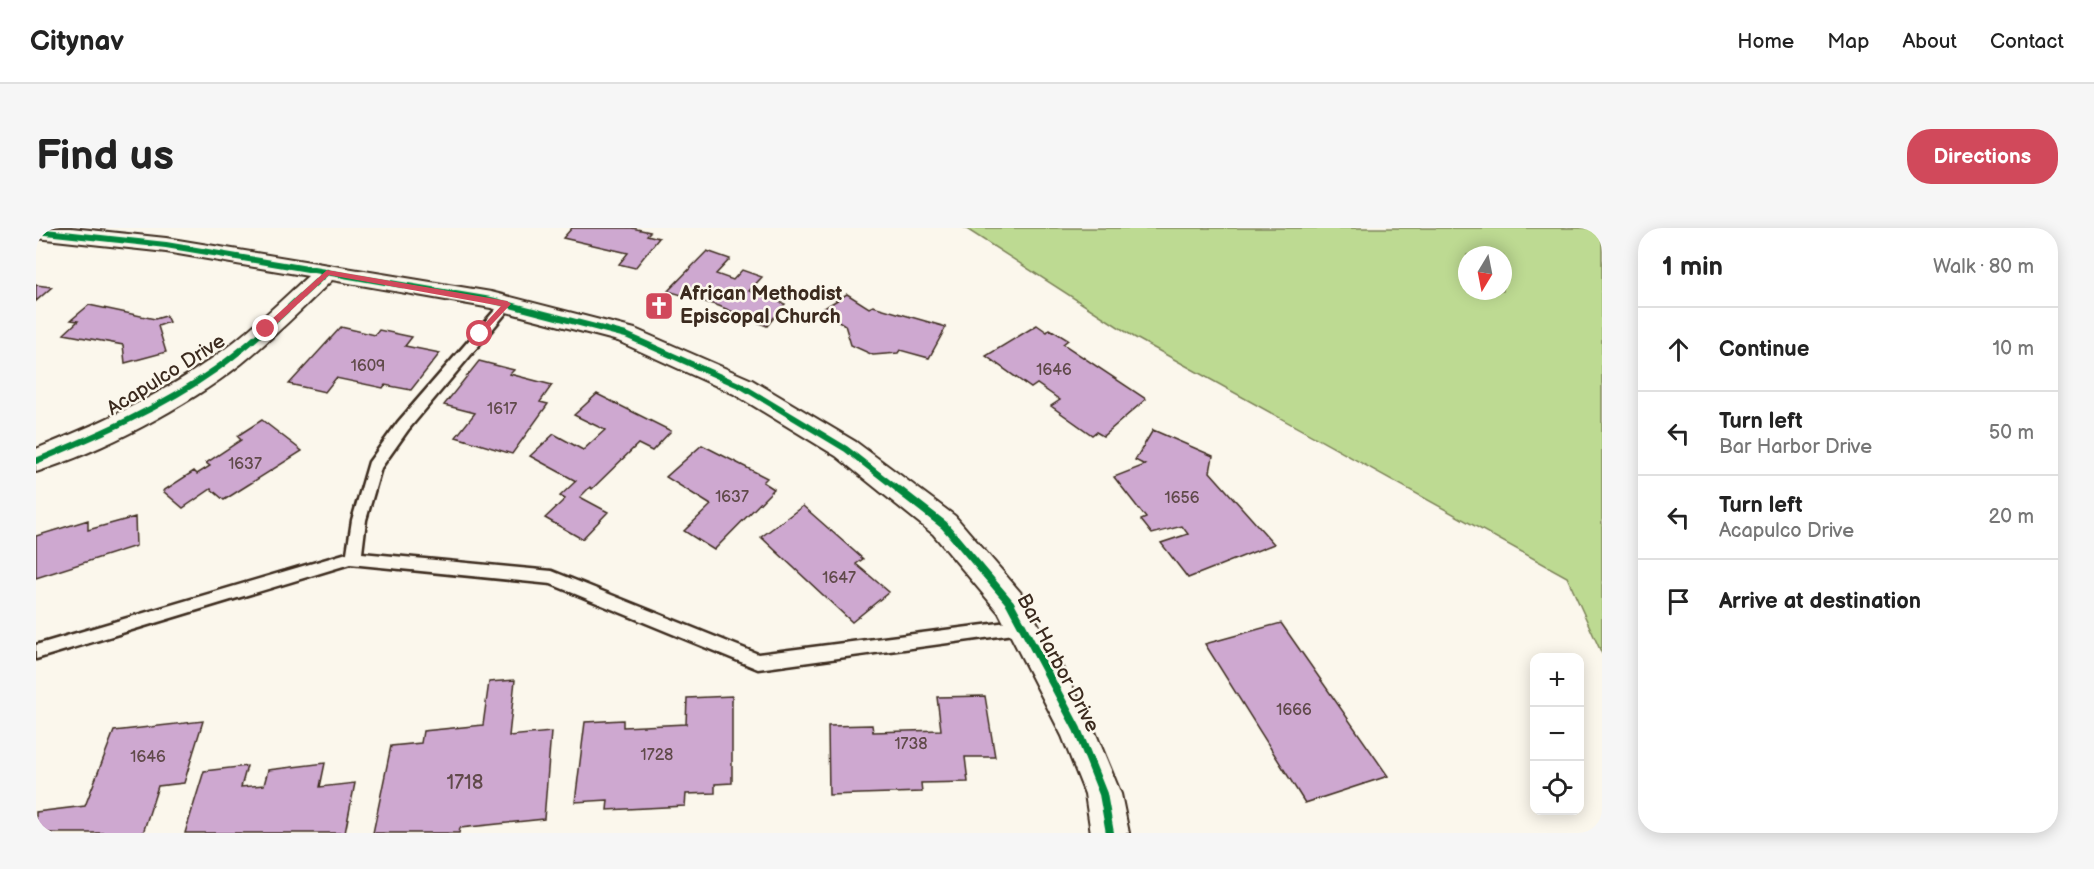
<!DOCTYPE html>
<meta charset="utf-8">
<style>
body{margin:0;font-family:"Balsamiq Sans",sans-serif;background:#f6f6f6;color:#222}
.controls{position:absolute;right:18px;bottom:18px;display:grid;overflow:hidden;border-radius:12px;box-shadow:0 3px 15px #0003}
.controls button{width:54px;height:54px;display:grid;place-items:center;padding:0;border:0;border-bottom:2px solid #e0e0e0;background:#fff;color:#222;font:30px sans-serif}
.compass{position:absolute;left:1422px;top:18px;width:54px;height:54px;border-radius:50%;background:#fff;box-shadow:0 3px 15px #0003;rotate:190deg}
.stop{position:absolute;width:18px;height:18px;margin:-14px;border:4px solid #d1495b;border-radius:50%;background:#fff}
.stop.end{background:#d1495b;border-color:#fff;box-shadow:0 2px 6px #0008}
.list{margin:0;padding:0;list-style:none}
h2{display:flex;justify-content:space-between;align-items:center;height:78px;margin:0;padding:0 24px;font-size:26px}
h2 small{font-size:20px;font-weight:400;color:#767676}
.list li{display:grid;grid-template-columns:39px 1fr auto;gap:18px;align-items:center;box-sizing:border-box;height:84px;padding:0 24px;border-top:2px solid #e0e0e0}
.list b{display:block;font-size:22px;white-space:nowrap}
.list p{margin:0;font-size:20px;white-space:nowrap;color:#767676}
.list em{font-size:20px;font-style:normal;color:#767676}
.icon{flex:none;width:33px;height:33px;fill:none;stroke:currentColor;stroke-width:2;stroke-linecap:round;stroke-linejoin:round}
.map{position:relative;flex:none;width:1566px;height:605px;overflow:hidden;border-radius:24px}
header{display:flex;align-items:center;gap:36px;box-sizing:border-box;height:84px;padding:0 30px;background:#fff;border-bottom:2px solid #e0e0e0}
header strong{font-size:28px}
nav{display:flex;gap:33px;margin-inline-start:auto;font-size:21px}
.intro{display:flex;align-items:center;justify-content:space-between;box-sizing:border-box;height:144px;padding:0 36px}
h1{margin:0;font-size:42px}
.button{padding:15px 27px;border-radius:24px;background:#d1495b;color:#fff;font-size:21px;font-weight:700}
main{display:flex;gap:36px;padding:0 36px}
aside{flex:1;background:#fff;border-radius:24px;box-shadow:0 3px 15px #0003}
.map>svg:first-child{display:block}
.green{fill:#bdda92;stroke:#7c8258;stroke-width:1.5;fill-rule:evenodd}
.building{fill:#cea8d0;stroke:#3b2a1e;stroke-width:1.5}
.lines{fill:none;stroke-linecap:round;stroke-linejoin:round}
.service-casing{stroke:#3b2a1e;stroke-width:5}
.minor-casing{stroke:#3b2a1e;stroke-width:4}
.service{fill:#fbf7ec;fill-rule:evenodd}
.minor{fill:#fbf7ec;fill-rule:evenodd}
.cycleway-far1-casing{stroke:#fbf7ec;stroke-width:9}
.cycleway-casing{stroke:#fbf7ec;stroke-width:12}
.cycleway-far1{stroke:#00873e;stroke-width:6}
.cycleway{stroke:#00873e;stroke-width:8}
.route{fill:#d1495b}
.labels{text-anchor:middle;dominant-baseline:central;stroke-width:5;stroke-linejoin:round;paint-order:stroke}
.number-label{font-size:16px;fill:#604a4a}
.poi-label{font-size:20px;font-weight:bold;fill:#3b2a1e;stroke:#fbf7ec;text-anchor:start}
.street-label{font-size:20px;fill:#3b2a1e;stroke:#fbf7ec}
.near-number-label{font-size:20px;fill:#604a4a}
</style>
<header>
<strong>Citynav</strong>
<nav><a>Home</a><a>Map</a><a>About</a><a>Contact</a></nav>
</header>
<div class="intro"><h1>Find us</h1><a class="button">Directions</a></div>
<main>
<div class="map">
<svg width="1566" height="605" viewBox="0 0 1566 605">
<rect width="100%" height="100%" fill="#fbf7ec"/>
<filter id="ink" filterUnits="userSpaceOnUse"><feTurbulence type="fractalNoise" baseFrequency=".0167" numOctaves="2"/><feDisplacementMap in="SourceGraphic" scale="12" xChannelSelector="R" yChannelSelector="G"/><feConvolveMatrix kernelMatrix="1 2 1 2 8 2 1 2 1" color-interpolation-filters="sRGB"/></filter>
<g filter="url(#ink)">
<path class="green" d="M929 0H1566V426L1531 349 1098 109ZM1431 27H1467V63H1431Z"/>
<path class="building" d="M536 0H596L614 4 611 7 623 10 599 40 583 36 592 25 527 10Z
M671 23 694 31 680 46 697 52 706 42 726 49 713 63 749 76 731 98 683 78 632 63Z
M0 57 16 59 0 73Z
M811 66 833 80 837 78 910 99 893 130 864 122 862 125 837 127 815 117 809 97 785 82Z
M53 77 119 91 130 88 133 94 122 98 130 124 89 135 87 117 28 106 42 93 35 92Z
M1001 97 1011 104 1014 101 1032 112 1027 116 1110 171 1067 208 1060 204 1056 207 1015 178 1024 172 1001 156 995 160 950 128Z
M305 99 339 107 343 102 376 109 369 118 404 125 375 162 349 157 347 160 300 150 289 164 253 156Z
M443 133 478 142 474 146 516 157 504 174 512 176 476 226 420 209 439 185 408 177Z
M561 166 635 203 616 223 602 216 556 261 554 259 544 269 572 284 546 311 509 290 529 271 524 268 540 253 494 228 518 206 547 222 569 202 538 187Z
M226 192 266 223 188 272 175 261 147 280 127 263 158 243 161 246 174 238 170 235 205 212 201 208Z
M1117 202 1177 228 1174 244 1238 316 1152 350 1125 315 1152 306 1146 298 1116 306 1105 292 1110 290 1078 249 1109 237 1099 232Z
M666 217 731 250 727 254 738 261 678 322 648 303 675 277 630 249Z
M767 278 827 331 820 336 853 364 816 394 725 309Z
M99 289 100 318 0 350V308L52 292V302Z
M1245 395 1352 548 1269 575 1169 416Z
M479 452 473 508 515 504 508 591 424 600 423 605H337L355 518 385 515 387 503 447 497 453 454Z
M696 468V555L679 556V565L650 566 649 578 571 582 572 572 539 574 549 494 587 492V499L650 496 651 470Z
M949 468 959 529H929L932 554 885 555 886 564 793 567 792 498 836 497 837 504 905 502 901 469Z
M167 493 148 555 122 558 107 605H0V584L49 578 78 503Z
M289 535 284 559 319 555 309 605H149L168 543 211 538 205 559 228 557 232 542Z"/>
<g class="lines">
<g class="service-casing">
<path id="service" d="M471 72 477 76 475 79 372 202 345 240 330 292 326 325 516 343 722 426 987 392 993 394 995 399 993 404 722 441 515 356 314 336 0 431V417L311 325 316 292 333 234 362 194 467 73Z"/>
</g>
<g class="minor-casing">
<path id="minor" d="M0 0H35L130 10 455 64 599 101 716 152 820 214 919 288 985 365 1053 489 1085 566 1093 605H1055L1049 566 1026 508 963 385 897 306 800 228 698 166 582 113 455 80 296 52C266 81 237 110 205 136 150 179 67 223 0 244V221C59 197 118 171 171 134 208 109 239 78 272 48L130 24 0 10Z"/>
</g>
<use href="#service" class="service"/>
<use href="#minor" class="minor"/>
<g class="cycleway-far1-casing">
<path id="cycleway-far1" d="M0 3 130 17 455 72 590 107 707 159 810 221 865 264
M0 233C62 207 125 180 180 141 220 113 255 77 291 44"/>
</g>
<g class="cycleway-casing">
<path id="cycleway" d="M863 262 908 297 974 375 1041 501 1067 566 1074 605"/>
</g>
<use href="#cycleway-far1" class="cycleway-far1"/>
<use href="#cycleway" class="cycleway"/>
</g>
</g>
<path class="route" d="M291 42 471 73 475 76 444 109 441 104 465 78 293 47 233 103H227V99Z"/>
<defs>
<g id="church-square" transform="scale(1.5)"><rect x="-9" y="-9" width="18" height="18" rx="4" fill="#d1495b" stroke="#fbf7ec"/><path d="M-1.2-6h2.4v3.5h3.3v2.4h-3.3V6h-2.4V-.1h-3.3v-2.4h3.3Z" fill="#fff"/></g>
</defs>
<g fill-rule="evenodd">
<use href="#church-square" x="623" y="78"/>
</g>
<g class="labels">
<g class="number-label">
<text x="332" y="138">1609</text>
<text x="1018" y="142">1646</text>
<text x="466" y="181">1617</text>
<text x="209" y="236">1637</text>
<text x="696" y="269">1637</text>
<text x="1146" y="270">1656</text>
<text x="803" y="350">1647</text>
<text x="1258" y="482">1666</text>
<text x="875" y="516">1738</text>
<text x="621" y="527">1728</text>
<text x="112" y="529">1646</text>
</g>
<g class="poi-label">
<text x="644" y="66">African Methodist<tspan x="644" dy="23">Episcopal Church</tspan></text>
</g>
<g class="street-label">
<text transform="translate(130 147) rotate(-32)">Acapulco Drive</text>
<text transform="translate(1022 435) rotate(62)">Bar Harbor Drive</text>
</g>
<g class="near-number-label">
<text x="429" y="555">1718</text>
</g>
</g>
</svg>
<div class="controls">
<button>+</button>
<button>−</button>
<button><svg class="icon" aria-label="locate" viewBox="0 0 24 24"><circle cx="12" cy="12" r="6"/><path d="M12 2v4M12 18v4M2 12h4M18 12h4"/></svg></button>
</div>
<svg class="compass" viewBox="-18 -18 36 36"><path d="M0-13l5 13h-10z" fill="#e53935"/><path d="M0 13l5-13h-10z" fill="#767676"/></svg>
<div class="stop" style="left:444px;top:106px"></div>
<div class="stop end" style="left:230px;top:101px"></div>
</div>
<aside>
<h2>1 min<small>Walk · 80 m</small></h2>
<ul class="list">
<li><svg class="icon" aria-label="ahead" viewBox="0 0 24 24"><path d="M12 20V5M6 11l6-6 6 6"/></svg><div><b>Continue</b></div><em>10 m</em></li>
<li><svg class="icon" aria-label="left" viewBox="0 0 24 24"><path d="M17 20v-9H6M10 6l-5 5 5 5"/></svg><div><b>Turn left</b><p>Bar Harbor Drive</p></div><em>50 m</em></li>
<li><svg class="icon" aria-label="left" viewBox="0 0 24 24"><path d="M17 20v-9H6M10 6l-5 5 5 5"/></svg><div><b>Turn left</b><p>Acapulco Drive</p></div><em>20 m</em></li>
<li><svg class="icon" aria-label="arrive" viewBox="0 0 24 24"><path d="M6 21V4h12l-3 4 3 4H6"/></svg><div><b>Arrive at destination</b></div></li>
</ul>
</aside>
</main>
